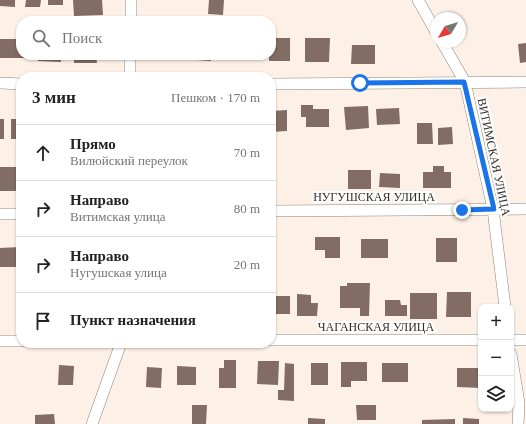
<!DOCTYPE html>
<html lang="ru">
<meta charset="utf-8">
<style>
body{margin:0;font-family:Georgia,serif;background:#f6f6f6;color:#222}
.controls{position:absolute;right:12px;bottom:12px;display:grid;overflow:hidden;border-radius:8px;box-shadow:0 1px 3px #0004}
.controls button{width:36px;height:36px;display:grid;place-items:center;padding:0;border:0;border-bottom:1px solid #e0e0e0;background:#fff;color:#222;font:20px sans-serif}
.compass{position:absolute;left:430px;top:12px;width:36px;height:36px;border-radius:50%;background:#fff;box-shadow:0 1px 3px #0004;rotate:232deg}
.stop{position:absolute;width:12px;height:12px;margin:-9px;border:3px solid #1a73e8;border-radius:50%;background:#fff}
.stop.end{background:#1a73e8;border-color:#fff;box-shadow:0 1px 4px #0008}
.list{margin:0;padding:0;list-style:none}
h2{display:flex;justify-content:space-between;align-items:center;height:52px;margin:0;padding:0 16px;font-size:17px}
h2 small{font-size:13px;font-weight:400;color:#767676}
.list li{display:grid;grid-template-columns:26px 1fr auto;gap:12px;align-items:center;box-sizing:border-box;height:56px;padding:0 16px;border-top:1px solid #e0e0e0}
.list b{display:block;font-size:15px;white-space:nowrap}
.list p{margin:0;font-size:13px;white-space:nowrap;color:#767676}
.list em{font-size:13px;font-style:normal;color:#767676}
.icon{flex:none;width:22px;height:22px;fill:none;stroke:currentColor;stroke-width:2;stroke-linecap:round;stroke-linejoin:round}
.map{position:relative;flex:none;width:526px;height:424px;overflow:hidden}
.search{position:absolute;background:#fff;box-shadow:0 1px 3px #0004;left:16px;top:16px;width:260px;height:44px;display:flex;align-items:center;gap:10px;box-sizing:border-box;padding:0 14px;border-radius:16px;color:#767676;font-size:15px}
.panel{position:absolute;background:#fff;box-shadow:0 1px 3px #0004;left:16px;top:72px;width:260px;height:276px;border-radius:16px}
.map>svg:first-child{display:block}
.building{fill:#826c64}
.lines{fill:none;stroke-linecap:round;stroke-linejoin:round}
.minor-casing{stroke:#938273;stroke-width:12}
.minor{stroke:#fff;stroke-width:11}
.route{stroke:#1a73e8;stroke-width:5}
.labels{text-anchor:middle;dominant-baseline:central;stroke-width:4;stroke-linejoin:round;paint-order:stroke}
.street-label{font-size:12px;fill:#342d27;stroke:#fff}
</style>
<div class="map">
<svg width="526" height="424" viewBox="0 0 526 424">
<rect width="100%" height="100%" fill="#fdf1e7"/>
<path class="building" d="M0 0H15V7L0 6Z
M26 0H41L40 7H25Z
M48 0H63V5H48Z
M73 0H102L103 15 74 16Z
M209 0H224L223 15 208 14Z
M271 38H290V61H269V55H271Z
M305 38H330L329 62H305Z
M0 39H21V55H26V58H0Z
M526 43V62L520 63 518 44Z
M352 45H375V64H351Z
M38 55H61V62L38 61Z
M74 55H96L97 63H74Z
M196 55H211V61L196 60Z
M301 105H313V109H329V127H306V117H301Z
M368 106 369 128 346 130 344 107Z
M399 108 400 124 377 125 376 109Z
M287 110V131L271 132V111Z
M0 119H4V139H0Z
M11 119H21V139H11Z
M417 123H432L433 144H417Z
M452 127 453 144 438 145V128Z
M433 166H444V172H451V188H423V172H433Z
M0 167H21V191H0Z
M348 170H371V189H348Z
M380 173 400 174V188L379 187Z
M315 237H340V258H325V250H315Z
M436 238H457V262H436Z
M361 239H388V258H361Z
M20 247V267H0V248Z
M347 283H370L369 316H360V308H340V286H347Z
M447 292H471V317H446Z
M410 293H437V319H410Z
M297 294 311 295V303H318L317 316H297Z
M271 296H290V314H271Z
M385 300H400L401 305H407V316H385Z
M224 360H236V388H219V368H224Z
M258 361H279L278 385 257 384Z
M341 362H367V381H351V387H341Z
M285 363 294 364V401L278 400V390H284Z
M311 363H328V385H311Z
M382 363H408V382H382Z
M59 365 74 366 73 385H58Z
M177 366 196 367V385H177Z
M147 367 162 368 161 388 146 387Z
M457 368H481V388L457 387Z
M192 405H207L206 424H192Z
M356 405H376V420H357Z
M54 414 55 424H35V415Z
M308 418 325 419V424H308Z
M463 418 479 419V424H463Z
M455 419V424H422V420Z"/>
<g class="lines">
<g class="minor-casing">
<path id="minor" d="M418 0 436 32
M131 21V0
M442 42 465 82 493 209 505 307
M130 77V55
M1 83 21 84
M271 84 526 82
M271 211 526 209
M0 214H21
M271 340H481
M511 340H526
M0 341H21
M511 354 519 403 518 424
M92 424 121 343"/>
</g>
<use href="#minor" class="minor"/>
</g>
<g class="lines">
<path class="route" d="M360 83 464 82 494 209 462 210"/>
</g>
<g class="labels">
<g class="street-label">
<text transform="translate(494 157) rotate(78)">ВИТИМСКАЯ УЛИЦА</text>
<text x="374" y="197">НУГУШСКАЯ УЛИЦА</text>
<text x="376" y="327">ЧАГАНСКАЯ УЛИЦА</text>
</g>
</g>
</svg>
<div class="controls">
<button>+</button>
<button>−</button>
<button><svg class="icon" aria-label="layers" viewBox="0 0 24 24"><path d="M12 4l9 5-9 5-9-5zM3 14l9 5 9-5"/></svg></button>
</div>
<svg class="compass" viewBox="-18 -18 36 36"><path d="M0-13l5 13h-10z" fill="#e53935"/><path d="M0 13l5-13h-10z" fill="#767676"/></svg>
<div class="stop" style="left:360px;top:83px"></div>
<div class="stop end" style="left:462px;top:210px"></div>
<div class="search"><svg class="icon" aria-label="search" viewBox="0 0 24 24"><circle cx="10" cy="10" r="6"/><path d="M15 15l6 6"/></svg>Поиск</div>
<section class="panel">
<h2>3 мин<small>Пешком · 170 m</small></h2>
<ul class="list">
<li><svg class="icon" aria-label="ahead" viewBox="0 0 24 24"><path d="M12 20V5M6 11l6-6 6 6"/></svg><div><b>Прямо</b><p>Вилюйский переулок</p></div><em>70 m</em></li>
<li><svg class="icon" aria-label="right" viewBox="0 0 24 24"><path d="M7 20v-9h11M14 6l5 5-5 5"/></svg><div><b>Направо</b><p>Витимская улица</p></div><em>80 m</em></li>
<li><svg class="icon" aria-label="right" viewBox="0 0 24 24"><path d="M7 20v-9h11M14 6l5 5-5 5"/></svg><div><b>Направо</b><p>Нугушская улица</p></div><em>20 m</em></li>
<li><svg class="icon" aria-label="arrive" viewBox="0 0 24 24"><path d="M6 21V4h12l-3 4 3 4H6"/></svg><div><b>Пункт назначения</b></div></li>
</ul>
</section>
</div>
